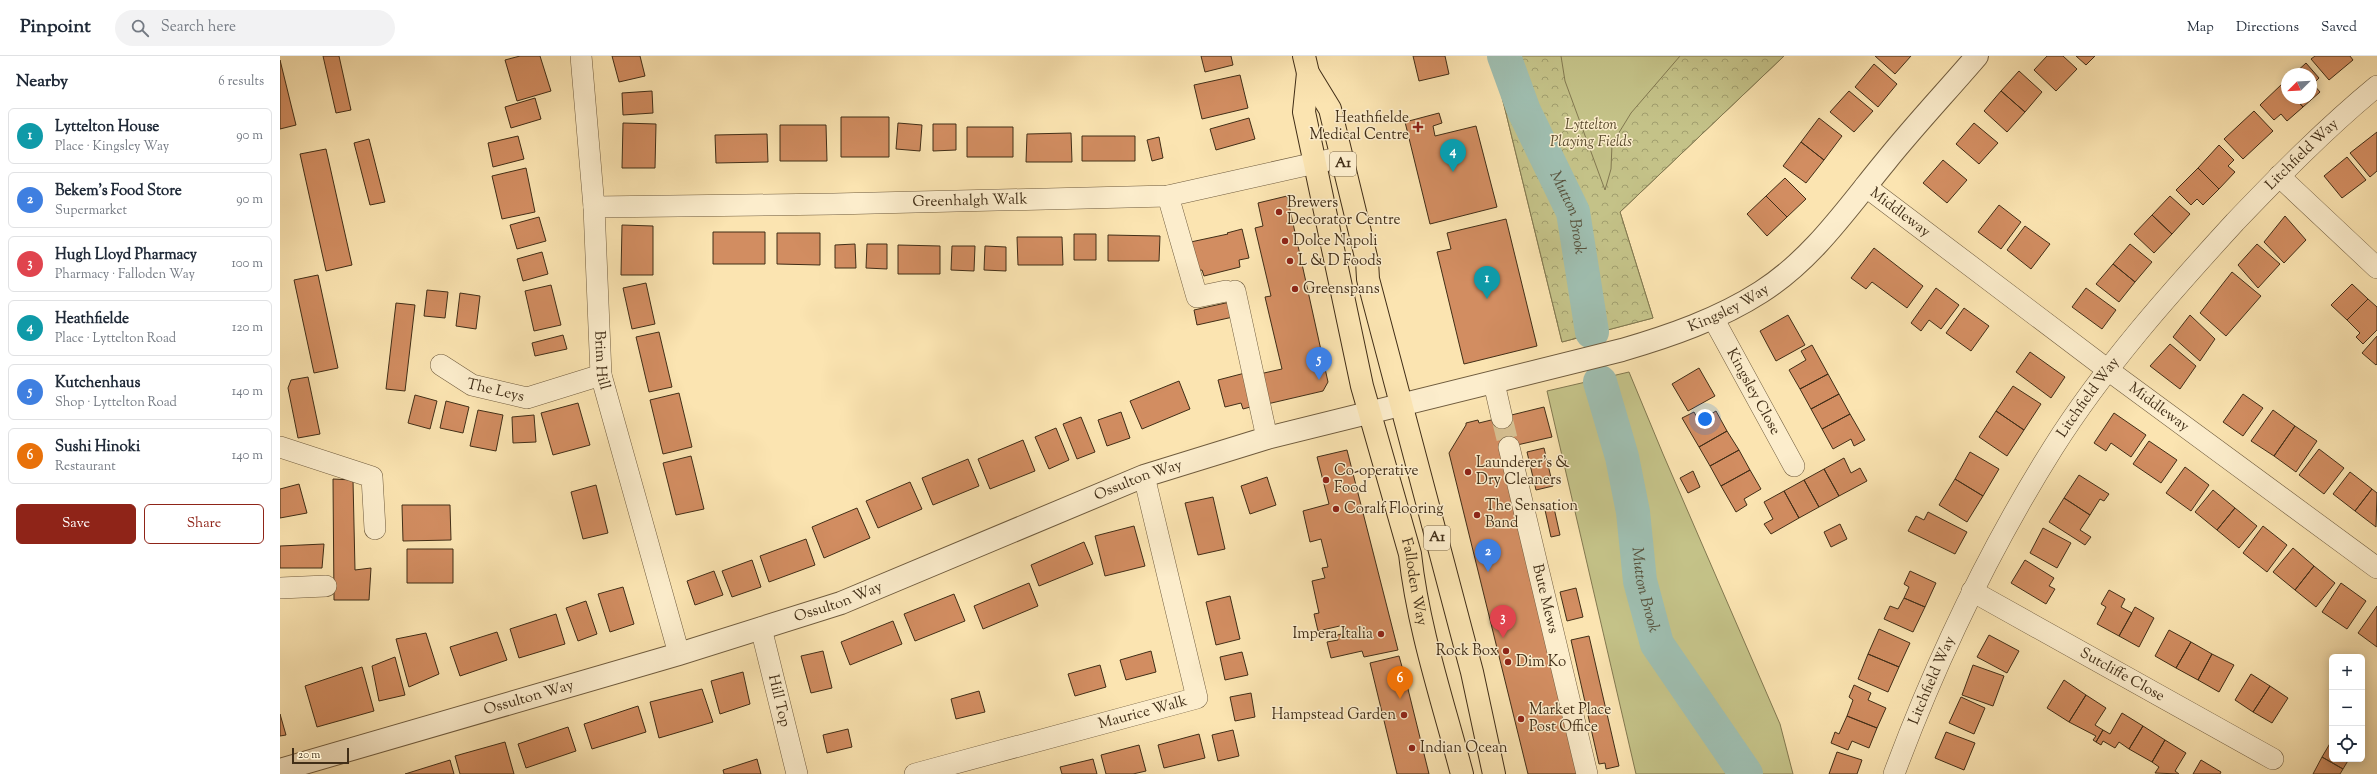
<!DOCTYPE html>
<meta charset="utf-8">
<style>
body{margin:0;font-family:"Sorts Mill Goudy",serif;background:#f2f2f3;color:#1f2937}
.controls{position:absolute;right:12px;bottom:12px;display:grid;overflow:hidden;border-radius:6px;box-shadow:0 2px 10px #0003}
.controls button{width:36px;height:36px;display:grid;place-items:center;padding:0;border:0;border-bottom:1px solid #e0e1e3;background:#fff;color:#1f2937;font:20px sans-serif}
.compass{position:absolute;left:2001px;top:12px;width:36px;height:36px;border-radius:50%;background:#fff;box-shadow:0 2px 10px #0003;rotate:246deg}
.scale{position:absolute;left:12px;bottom:10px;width:57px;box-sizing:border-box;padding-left:4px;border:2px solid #412e17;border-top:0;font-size:11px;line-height:14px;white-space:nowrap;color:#412e17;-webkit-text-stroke:3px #fcedcc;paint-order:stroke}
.you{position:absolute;left:1425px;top:363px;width:14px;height:14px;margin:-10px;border:3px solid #fff;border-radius:50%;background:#1a73e8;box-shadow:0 0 0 6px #1a73e833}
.badge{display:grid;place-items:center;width:26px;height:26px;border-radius:50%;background:#8f2418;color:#fff;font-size:13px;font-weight:700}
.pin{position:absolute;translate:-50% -33px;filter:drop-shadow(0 1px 2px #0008)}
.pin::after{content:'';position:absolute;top:21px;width:14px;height:12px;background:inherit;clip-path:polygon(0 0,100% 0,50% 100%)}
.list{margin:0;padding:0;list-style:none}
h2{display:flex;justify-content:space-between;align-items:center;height:52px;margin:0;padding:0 16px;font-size:17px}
h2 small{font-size:13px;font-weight:400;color:#747a83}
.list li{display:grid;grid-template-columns:26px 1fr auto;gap:12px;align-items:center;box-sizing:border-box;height:56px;margin:0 8px 8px;padding:0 8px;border:1px solid #e0e1e3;border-radius:6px}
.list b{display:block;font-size:15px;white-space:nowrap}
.list p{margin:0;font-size:13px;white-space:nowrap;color:#747a83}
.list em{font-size:13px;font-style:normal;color:#747a83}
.actions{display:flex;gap:8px;padding:12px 16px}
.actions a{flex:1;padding:9px 0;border:1px solid #8f2418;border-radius:6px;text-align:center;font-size:14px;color:#8f2418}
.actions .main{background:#8f2418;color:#fff}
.icon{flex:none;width:22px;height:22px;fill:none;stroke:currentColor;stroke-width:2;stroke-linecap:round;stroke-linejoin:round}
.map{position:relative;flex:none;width:2097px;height:718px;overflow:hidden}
header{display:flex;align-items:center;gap:24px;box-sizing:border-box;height:56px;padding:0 20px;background:#fff;border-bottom:1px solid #e0e1e3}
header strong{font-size:19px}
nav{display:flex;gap:22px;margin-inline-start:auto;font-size:14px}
.search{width:280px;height:36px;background:#f2f2f3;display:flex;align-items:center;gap:10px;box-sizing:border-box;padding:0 14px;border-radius:22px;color:#747a83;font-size:15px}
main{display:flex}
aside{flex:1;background:#fff}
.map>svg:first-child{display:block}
.green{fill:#c4c288;stroke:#827850}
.forest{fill:url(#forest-crowns);stroke:#827850}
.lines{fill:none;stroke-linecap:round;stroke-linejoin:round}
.river{stroke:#9fbeb0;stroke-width:34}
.building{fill:#d28d61;stroke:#412e17}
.minor-tunnel{stroke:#d6c092;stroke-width:21;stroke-dasharray:21 10;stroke-linecap:butt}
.minor-casing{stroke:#705c3e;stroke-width:22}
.tertiary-casing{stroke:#705c3e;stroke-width:24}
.trunk-casing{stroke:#412e17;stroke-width:24}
.minor{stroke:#fcedcc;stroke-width:21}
.tertiary{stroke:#fcedcc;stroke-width:22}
.trunk{stroke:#fbe4b1;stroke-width:22}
.poi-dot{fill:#8f2418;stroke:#fcedcc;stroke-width:1.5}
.labels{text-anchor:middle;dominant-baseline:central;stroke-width:3;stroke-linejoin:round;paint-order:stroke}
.shield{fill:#fcedcc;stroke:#79674d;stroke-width:1}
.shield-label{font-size:14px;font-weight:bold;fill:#412e17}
.poi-label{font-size:15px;fill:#412e17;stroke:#fcedcc;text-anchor:start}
.park-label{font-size:15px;font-style:italic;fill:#5b4c2e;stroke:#fcedcc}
.street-label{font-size:15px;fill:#412e17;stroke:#fcedcc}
.water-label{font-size:16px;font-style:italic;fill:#58523d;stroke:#fcedcc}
</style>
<header>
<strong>Pinpoint</strong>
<div class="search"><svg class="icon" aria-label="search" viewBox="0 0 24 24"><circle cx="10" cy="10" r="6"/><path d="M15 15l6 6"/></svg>Search here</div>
<nav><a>Map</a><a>Directions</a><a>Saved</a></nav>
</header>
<main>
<aside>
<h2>Nearby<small>6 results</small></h2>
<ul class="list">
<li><span class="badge" style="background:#0f9aa8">1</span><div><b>Lyttelton House</b><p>Place · Kingsley Way</p></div><em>90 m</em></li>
<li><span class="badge" style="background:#3f7fe0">2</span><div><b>Bekem's Food Store</b><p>Supermarket</p></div><em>90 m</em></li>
<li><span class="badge" style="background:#e0444e">3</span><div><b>Hugh Lloyd Pharmacy</b><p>Pharmacy · Falloden Way</p></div><em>100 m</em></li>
<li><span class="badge" style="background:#0f9aa8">4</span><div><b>Heathfielde</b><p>Place · Lyttelton Road</p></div><em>120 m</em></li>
<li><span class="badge" style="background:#3f7fe0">5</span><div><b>Kutchenhaus</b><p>Shop · Lyttelton Road</p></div><em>140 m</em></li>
<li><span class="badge" style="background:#e8710a">6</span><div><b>Sushi Hinoki</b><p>Restaurant</p></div><em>140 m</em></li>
</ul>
<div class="actions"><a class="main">Save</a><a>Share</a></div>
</aside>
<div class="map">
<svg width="2097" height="718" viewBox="0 0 2097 718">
<defs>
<pattern id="forest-crowns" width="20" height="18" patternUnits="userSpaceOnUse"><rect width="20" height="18" fill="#c4c288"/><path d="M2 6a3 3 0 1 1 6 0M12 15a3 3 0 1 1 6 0" fill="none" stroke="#a19e6e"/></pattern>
</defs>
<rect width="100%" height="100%" fill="#fbe4b1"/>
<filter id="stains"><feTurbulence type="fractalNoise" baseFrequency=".005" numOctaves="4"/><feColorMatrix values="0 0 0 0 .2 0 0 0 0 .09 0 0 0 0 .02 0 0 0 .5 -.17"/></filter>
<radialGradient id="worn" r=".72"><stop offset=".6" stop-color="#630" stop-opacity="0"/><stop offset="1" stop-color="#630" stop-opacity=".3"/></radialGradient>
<path class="green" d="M1212 0H1504L1340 156 1373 262 1282 286Z
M1349 316 1383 398 1500 668 1513 718H1356L1267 335Z"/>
<path class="forest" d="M1212 0H1281L1285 25 1325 134 1331 113 1332 88 1351 57 1400 0H1504L1340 156 1373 262 1282 286Z"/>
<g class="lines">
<g class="river">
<path id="s1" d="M1224 0 1244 55 1293 156 1312 276"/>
<path id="s2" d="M1320 326 1342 401 1353 456 1360 525 1377 588 1466 718"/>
</g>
</g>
<path class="building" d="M43 0H59L71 54 56 57Z
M240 0H260L271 35 237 45 225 4Z
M332 0H360L365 20 339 26Z
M921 0H951L953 9 925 16Z
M1133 0H1165L1169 18 1139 25Z
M1595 0H1631L1615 18Z
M1767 0H1783L1797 13 1776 35 1754 14Z
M1796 0H1815L1806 9Z
M2035 0H2070L2073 4 2049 24 2031 3Z
M0 4 16 69 0 73Z
M2026 7 2039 22 2033 28 2040 36 2023 51 2015 42H2031V18H2014Z
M1594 8 1617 28 1598 51 1575 31Z
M1739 15 1762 36 1745 56 1721 35Z
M960 19 968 52 922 63 914 29Z
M2007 24V33L2002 28Z
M2002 28 2007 33V42H2015L2023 51 2007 65 2001 58 1994 64 1980 49Z
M372 35 373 57 343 59 342 37Z
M1569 35 1593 55 1574 76 1550 56Z
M1721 35 1745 56 1727 76 1704 55Z
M255 42 261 63 231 72 225 51Z
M1974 55 1993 75 1963 103 1944 83Z
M1159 57 1162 67 1153 70 1155 80 1196 70 1217 151 1150 168 1125 66Z
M561 61H609V101H561Z
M969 62 975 83 936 94 930 73Z
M1539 62 1562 80 1544 104 1521 86Z
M343 67 376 68 375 112H342Z
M618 67 642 69 640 95 616 93Z
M1694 67 1718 87 1699 108 1676 88Z
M653 68H676V94L653 95Z
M500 69H546L547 105H500Z
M687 71H733V101H687Z
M2097 76V115L2090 121 2070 97Z
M791 77 792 106H746L747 78Z
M487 78 488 106 436 107 435 79Z
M238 80 244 103 213 111 208 87Z
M802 80H855V105H802Z
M879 81 883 102 872 105 867 84Z
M89 83 105 146 90 149 74 87Z
M1521 86 1544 104 1526 127 1503 110Z
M1939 89 1954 104 1948 110 1955 116 1939 133 1918 112Z
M46 93 72 209 46 215 20 98Z
M2067 101 2086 124 2062 142 2044 120Z
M1663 104 1687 124 1667 147 1643 127Z
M246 112 255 156 222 163 212 120Z
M1918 112 1939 133 1923 149 1917 143 1911 149 1896 134Z
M1505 122 1526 143 1507 161 1486 140Z
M1007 140 1048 326 1043 335 983 349 975 319 1002 313 985 241 991 240 975 172 983 170 978 147Z
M1486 140 1507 161 1487 180 1467 158Z
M1890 140 1910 158 1892 178 1872 159Z
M1719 149 1741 166 1721 193 1698 176Z
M1872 159 1892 178 1874 197 1854 178Z
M2005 160 2026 184 2004 207 1984 186Z
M259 161 266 185 237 193 230 169Z
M1226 163 1257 290 1184 308 1157 196 1171 193 1167 177Z
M342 169 373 170V219H341Z
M1745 170 1770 188 1751 213 1727 194Z
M962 173 969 202 959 204 960 211 924 220 922 214 913 216 906 187 948 178 947 177Z
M433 176H485V208H433Z
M497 177H540V209L497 208Z
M794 178H816V204H794Z
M828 179 880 180 879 205H828Z
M737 181H782L783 209H738Z
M575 188 576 212H555V189Z
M587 188H607V213L586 212Z
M1850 188 1872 206 1855 226 1833 208Z
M1977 188 2000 208 1978 232 1958 209Z
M618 189 660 190V218H618Z
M672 190H695L694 215 671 214Z
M705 190 726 191V215L704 214Z
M1594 192 1643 230 1627 252 1592 226 1586 233 1571 222Z
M262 196 268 218 243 225 237 203Z
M1833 208 1855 226 1839 246 1816 228Z
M1952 216 1981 240 1946 280 1920 257Z
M38 219 58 312 34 317 14 224Z
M366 227 375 268 352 273 343 232Z
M2072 228 2088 243 2067 264 2051 249Z
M271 229 281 269 254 275 245 235Z
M1656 232 1679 249 1661 273 1649 264 1641 275 1631 267Z
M1806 232 1836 254 1822 273 1792 251Z
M147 234 168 236 165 262 144 260Z
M180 237 200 240 196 273 176 270Z
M2088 243 2097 251V274L2083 288 2076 281 2080 277 2067 264Z
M950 246 953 261 917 269 914 254Z
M116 247 135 249 125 335 106 333Z
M1684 252 1709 270 1691 295 1666 277Z
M1508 259 1525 289 1496 305 1480 275Z
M1910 259 1935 283 1920 305 1893 281Z
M379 276 392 331 369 336 356 281Z
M283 279 287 293 255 300 252 287Z
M2097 280V308L2096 309 2082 297Z
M1890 288 1916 310 1900 333 1870 310Z
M1532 289 1548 318 1520 333 1509 314 1526 304 1521 295Z
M1750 296 1785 321 1771 342 1736 316Z
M1419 312 1435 340 1408 355 1392 328Z
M965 317 974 350 963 353 961 347 945 351 938 324Z
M1548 318 1559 338 1531 353 1520 333Z
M28 321 40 378 18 382 8 332 11 324Z
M899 325 910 353 862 373 850 345Z
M1733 330 1761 348 1744 374 1716 355Z
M399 337 412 391 383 398 370 344Z
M1559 338 1570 358 1542 373 1531 353Z
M1963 338 1983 352 1963 380 1943 366Z
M135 339 157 345 150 373 128 367Z
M166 345 189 351 183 377 160 372Z
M298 347 310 389 273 399 261 357Z
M1264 351 1272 381 1224 392 1302 718H1248L1169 397 1186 369V367L1198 364 1199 367Z
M198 354 223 359 216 395 190 390Z
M1993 354 2015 370 1994 400 1971 385Z
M1436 355 1447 375 1419 391 1402 362 1414 356 1419 365Z
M1716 355 1744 374 1727 400 1699 381Z
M841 356 850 382 827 390 818 364Z
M1834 357 1866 379 1851 401 1831 387 1826 395 1814 387Z
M1570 358 1585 384 1574 390 1571 383 1553 393 1542 373Z
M254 359 256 386 233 387 232 361Z
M801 361 815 396 797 403 783 368Z
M2015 370 2037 385 2016 416 1994 400Z
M776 372 789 404 769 413 755 381Z
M1447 375 1459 394 1430 410 1419 391Z
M743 384 755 415 710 433 698 403Z
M1869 385 1897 404 1881 427 1853 408Z
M1264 392 1273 430 1256 434 1247 396Z
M2039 393 2064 412 2044 438 2019 419Z
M1067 394 1118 594 1084 601 1082 595 1051 602 1047 586 1058 584 1057 579 1066 577 1064 569 1038 575 1034 558 1039 557 1032 525 1045 522 1042 512 1048 511 1041 483 1030 486 1023 455 1049 448 1037 401Z
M1459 394 1470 414 1441 430 1430 410Z
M1690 396 1719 413 1703 440 1675 423Z
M411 400 424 453 396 459 383 407Z
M1564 402 1571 417 1580 412 1587 425 1559 440 1544 413Z
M688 403 699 430 653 449 642 422Z
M1905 411 1929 429 1911 455 1886 437Z
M1544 413 1559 440 1539 451 1524 424Z
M1470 414 1481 433 1464 443 1467 449 1456 456 1441 430Z
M1413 415 1420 431 1408 437 1400 422Z
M2070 416 2092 433 2075 455 2053 438Z
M1799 419 1829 438 1824 445 1820 443 1810 459 1784 442Z
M987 421 996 449 970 458 961 430Z
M53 423 73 424 75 514 91 512 89 544H54Z
M1675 423 1703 440 1687 466 1659 449Z
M1524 424 1539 451 1519 462 1504 435Z
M630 426 642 453 598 472 586 445Z
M19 428 27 457 0 462V433Z
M316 429 328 477 303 483 291 436Z
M2092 433 2097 437 2096 471 2075 455Z
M1933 434 1955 452 1937 474 1915 456Z
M1504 435 1519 462 1491 478 1484 468 1493 463 1484 446Z
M933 441 945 493 918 499 905 447Z
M1784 442 1810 459 1800 474 1811 481 1805 489 1769 466Z
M122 449H170L171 484 123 485Z
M577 452 590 482 544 502 532 471Z
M1274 452 1280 479 1271 481 1265 454Z
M1955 452 1977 470 1959 492 1937 474Z
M1648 456 1687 476 1675 498 1628 475 1636 460 1644 464Z
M1560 468 1567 483 1551 491 1544 476Z
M854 470 865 510 825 520 815 480Z
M1983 470 2007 489 1987 516 1963 497Z
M1763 472 1791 487 1777 512 1750 497Z
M526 483 535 509 489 526 480 500Z
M804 486 813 508 759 530 751 509Z
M44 488 42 512H0V490Z
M2013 492 2034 510 2015 534 1993 516Z
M127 493H173V527H127Z
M472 504 481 531 452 541 442 515Z
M1745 504 1774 522 1769 530 1775 533 1766 548 1731 527Z
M2034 510 2055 527 2036 551 2015 534Z
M434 515 443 539 415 549 407 525Z
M1630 515 1656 527 1645 551 1624 542 1629 531 1624 528Z
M749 527 758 550 703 573 694 550Z
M2061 527 2086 545 2067 573 2042 556Z
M343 531 354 568 330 576 318 538Z
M1296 532 1303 561 1287 565 1280 536Z
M1829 534 1845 543 1841 551 1852 557 1839 580 1817 568 1826 551 1821 548Z
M674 538 685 565 635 585 624 558Z
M950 540 960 583 936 589 926 546Z
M1624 542 1645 551 1633 576 1604 563 1610 550 1618 553Z
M306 545 317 578 298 585 286 552Z
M2097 550V591L2078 577Z
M1855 551 1874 562 1859 591 1839 580Z
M276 558 285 588 239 602 230 573Z
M613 565 622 588 570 609 561 586Z
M1599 573 1630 587 1619 611 1588 598Z
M1889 574 1911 586 1896 612 1875 600Z
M217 576 227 604 180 620 170 591Z
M146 577 159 618 129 631 116 583Z
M1709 579 1739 595 1727 617 1697 601Z
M1309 580 1339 710 1326 713 1325 707 1319 708 1291 584Z
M1911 586 1932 598 1918 624 1896 612Z
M543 595 552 632 531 637 521 600Z
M871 595 876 616 846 624 840 604Z
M962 596 968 619 945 624 940 601Z
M1588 598 1619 611 1608 636 1578 623Z
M1932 598 1954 609 1939 636 1918 624Z
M1119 600 1126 625 1149 718H1117L1090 607Z
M115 601 125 639 99 645 92 610Z
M820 609 826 631 795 640 788 618Z
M1693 609 1724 620 1713 650 1682 639Z
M82 611 94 655 37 671 25 630Z
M463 616 470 648 440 658 431 625Z
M1971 618 1990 630 1973 656 1955 644Z
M1784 624 1806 639 1789 666 1767 652Z
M1574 629 1591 637 1588 644 1606 652 1597 672 1567 660 1573 644 1569 641Z
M1990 630 2008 642 1992 667 1973 656Z
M422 633 433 666 379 682 370 646Z
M699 635 705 656 676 663 671 643Z
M971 637 975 661 955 665 950 641Z
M1806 639 1826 652 1815 669 1823 674 1816 686 1813 684 1816 680 1789 666Z
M1681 641 1705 652 1694 678 1669 667Z
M358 650 366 676 312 693 304 668Z
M1842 657 1863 670 1849 693 1839 686 1835 692 1823 685 1821 689 1816 686 1823 674 1830 678Z
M0 658 6 679 0 680Z
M1567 660 1597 672 1589 692 1572 685 1568 694 1551 687 1555 676 1559 678Z
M1863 670 1885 684 1872 706 1849 693Z
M288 671 296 695 246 712 238 688Z
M568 673 572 691 547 697 543 679Z
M953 674 959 700 938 705 932 679Z
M1666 676 1695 687 1684 714 1655 702Z
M919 678 925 702 884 712 878 689Z
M1885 684 1906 697 1895 715 1899 718 1875 717 1879 711 1872 706Z
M2052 684V703H2069L2063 713 2042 701Z
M225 686 234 718H180L175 700Z
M859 689 866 715 853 718H826L821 699Z
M1557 696 1582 704 1577 718H1549Z
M2042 701 2063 713 2060 718H2033Z
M477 703 481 718H444L443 714Z
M813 703 817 718H782L780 711Z
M170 704 174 718H125Z
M1921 704 1941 716 1940 718H1913Z"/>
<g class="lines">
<path class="minor-tunnel" d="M1222 362 1229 391"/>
<g class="minor-casing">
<g id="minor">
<path id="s3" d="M301 0 314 151 321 319 399 598"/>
<path d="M1999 120 2097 212"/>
<path id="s4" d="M1585 130 1828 314 2097 512"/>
<path d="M888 140 917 241 946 235"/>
<path id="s5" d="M314 151 554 148 888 140 1062 101"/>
<path d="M955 235 987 382"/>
<path id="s6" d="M1433 262 1514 410"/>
<path id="s7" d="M161 309 192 329 247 342 321 319"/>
<path d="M1214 327 1222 362"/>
<path d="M0 391 92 421 95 473"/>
<path id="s8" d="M1229 391 1307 718"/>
<path d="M0 532 46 530"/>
<path id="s9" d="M1692 535 1993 703"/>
<path id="s10" d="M481 572 517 718"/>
<path id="s11" d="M635 718 917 642 864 420"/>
<path id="s12" d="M1614 718C1656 605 1709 494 1773 392 1824 311 1890 237 1955 166 2000 119 2046 72 2097 30"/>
</g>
</g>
<g class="tertiary-casing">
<g id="tertiary">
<path id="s13" d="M0 714 399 598 561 547 864 420 987 382 1342 294C1390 280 1439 263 1481 236 1533 203 1568 151 1606 105 1635 69 1667 35 1697 0"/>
</g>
</g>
<g class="trunk-casing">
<g id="trunk">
<path d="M1024 0 1028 17 1050 53 1087 205 1088 223 1192 616 1214 718"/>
<path id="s14" d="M1028 17 1024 56 1082 330 1130 498C1138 572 1163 646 1182 718"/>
</g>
</g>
<use href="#minor" class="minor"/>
<use href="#tertiary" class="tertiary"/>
<use href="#trunk" class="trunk"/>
</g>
<g class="poi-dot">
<path d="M1136 65h4v4h4v4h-4v4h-4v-4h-4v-4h4z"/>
<circle cx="999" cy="156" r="4"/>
<circle cx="1005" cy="185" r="4"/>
<circle cx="1010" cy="205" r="4"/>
<circle cx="1015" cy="233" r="4"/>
<circle cx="1188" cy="416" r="4"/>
<circle cx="1046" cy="424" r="4"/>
<circle cx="1056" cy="453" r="4"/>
<circle cx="1197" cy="459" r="4"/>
<circle cx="1101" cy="578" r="4"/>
<circle cx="1226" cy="595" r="4"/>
<circle cx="1228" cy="606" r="4"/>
<circle cx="1124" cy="659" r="4"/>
<circle cx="1241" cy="663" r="4"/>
<circle cx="1132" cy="692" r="4"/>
</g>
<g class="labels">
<g class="shield">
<rect x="1050" y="96" width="26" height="24" rx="3"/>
<rect x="1144" y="470" width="26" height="24" rx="3"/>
</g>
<g class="shield-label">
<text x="1063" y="108">A1</text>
<text x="1157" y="482">A1</text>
</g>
<g class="poi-label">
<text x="1129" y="62" text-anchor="end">Heathfielde<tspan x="1129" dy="17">Medical Centre</tspan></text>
<text x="1007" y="147">Brewers<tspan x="1007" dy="17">Decorator Centre</tspan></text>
<text x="1013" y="185">Dolce Napoli</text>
<text x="1018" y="205">L &amp; D Foods</text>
<text x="1023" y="233">Greenspans</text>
<text x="1196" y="407">Launderer's &amp;<tspan x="1196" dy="17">Dry Cleaners</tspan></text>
<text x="1054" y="415">Co-operative<tspan x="1054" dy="17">Food</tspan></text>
<text x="1205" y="450">The Sensation<tspan x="1205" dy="17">Band</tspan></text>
<text x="1064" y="453">Coralf Flooring</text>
<text x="1093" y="578" text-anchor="end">Impera Italia</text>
<text x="1218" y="595" text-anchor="end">Rock Box</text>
<text x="1236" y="606">Dim Ko</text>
<text x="1249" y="654">Market Place<tspan x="1249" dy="17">Post Office</tspan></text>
<text x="1116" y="659" text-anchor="end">Hampstead Garden</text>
<text x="1140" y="692">Indian Ocean</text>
</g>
<g class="park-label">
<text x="1311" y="69">Lyttelton<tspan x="1311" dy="17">Playing Fields</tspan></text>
</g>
<g class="street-label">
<text stroke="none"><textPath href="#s12" startOffset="749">Litchfield Way</textPath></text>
<text stroke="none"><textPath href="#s5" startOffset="376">Greenhalgh Walk</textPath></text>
<text stroke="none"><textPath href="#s4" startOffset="44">Middleway</textPath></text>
<text stroke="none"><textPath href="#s13" startOffset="1523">Kingsley Way</textPath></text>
<text stroke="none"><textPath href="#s3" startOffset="305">Brim Hill</textPath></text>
<text stroke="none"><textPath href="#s7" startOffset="61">The Leys</textPath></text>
<text stroke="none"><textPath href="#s6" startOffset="84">Kingsley Close</textPath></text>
<text stroke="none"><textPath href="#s12" startOffset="425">Litchfield Way</textPath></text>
<text stroke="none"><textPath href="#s4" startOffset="368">Middleway</textPath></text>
<text stroke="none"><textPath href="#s13" startOffset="907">Ossulton Way</textPath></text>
<text stroke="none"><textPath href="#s14" startOffset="522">Falloden Way</textPath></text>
<text stroke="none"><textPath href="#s8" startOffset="156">Bute Mews</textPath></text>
<text stroke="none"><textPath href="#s13" startOffset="583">Ossulton Way</textPath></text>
<text stroke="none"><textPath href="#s9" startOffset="172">Sutcliffe Close</textPath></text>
<text stroke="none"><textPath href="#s12" startOffset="101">Litchfield Way</textPath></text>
<text stroke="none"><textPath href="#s13" startOffset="259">Ossulton Way</textPath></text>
<text stroke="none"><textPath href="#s10" startOffset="75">Hill Top</textPath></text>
<text stroke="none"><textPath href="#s11" startOffset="236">Maurice Walk</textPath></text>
</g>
<g class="water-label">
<text stroke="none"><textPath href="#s1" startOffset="170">Mutton Brook</textPath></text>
<text stroke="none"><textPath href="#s2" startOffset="213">Mutton Brook</textPath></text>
</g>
</g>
<rect width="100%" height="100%" filter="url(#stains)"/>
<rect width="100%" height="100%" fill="url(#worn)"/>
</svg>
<div class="controls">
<button>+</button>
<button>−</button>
<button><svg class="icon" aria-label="locate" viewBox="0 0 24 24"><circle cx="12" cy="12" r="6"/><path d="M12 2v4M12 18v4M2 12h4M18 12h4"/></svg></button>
</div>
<svg class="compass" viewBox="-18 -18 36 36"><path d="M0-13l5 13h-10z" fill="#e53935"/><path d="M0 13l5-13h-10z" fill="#747a83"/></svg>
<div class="scale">20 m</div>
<div class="you"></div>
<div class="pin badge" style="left:1207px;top:243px;background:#0f9aa8">1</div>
<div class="pin badge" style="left:1208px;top:516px;background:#3f7fe0">2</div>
<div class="pin badge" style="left:1223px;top:582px;background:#e0444e">3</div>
<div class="pin badge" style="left:1173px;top:116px;background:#0f9aa8">4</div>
<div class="pin badge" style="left:1039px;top:324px;background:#3f7fe0">5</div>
<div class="pin badge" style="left:1120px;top:643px;background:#e8710a">6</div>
</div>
</main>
